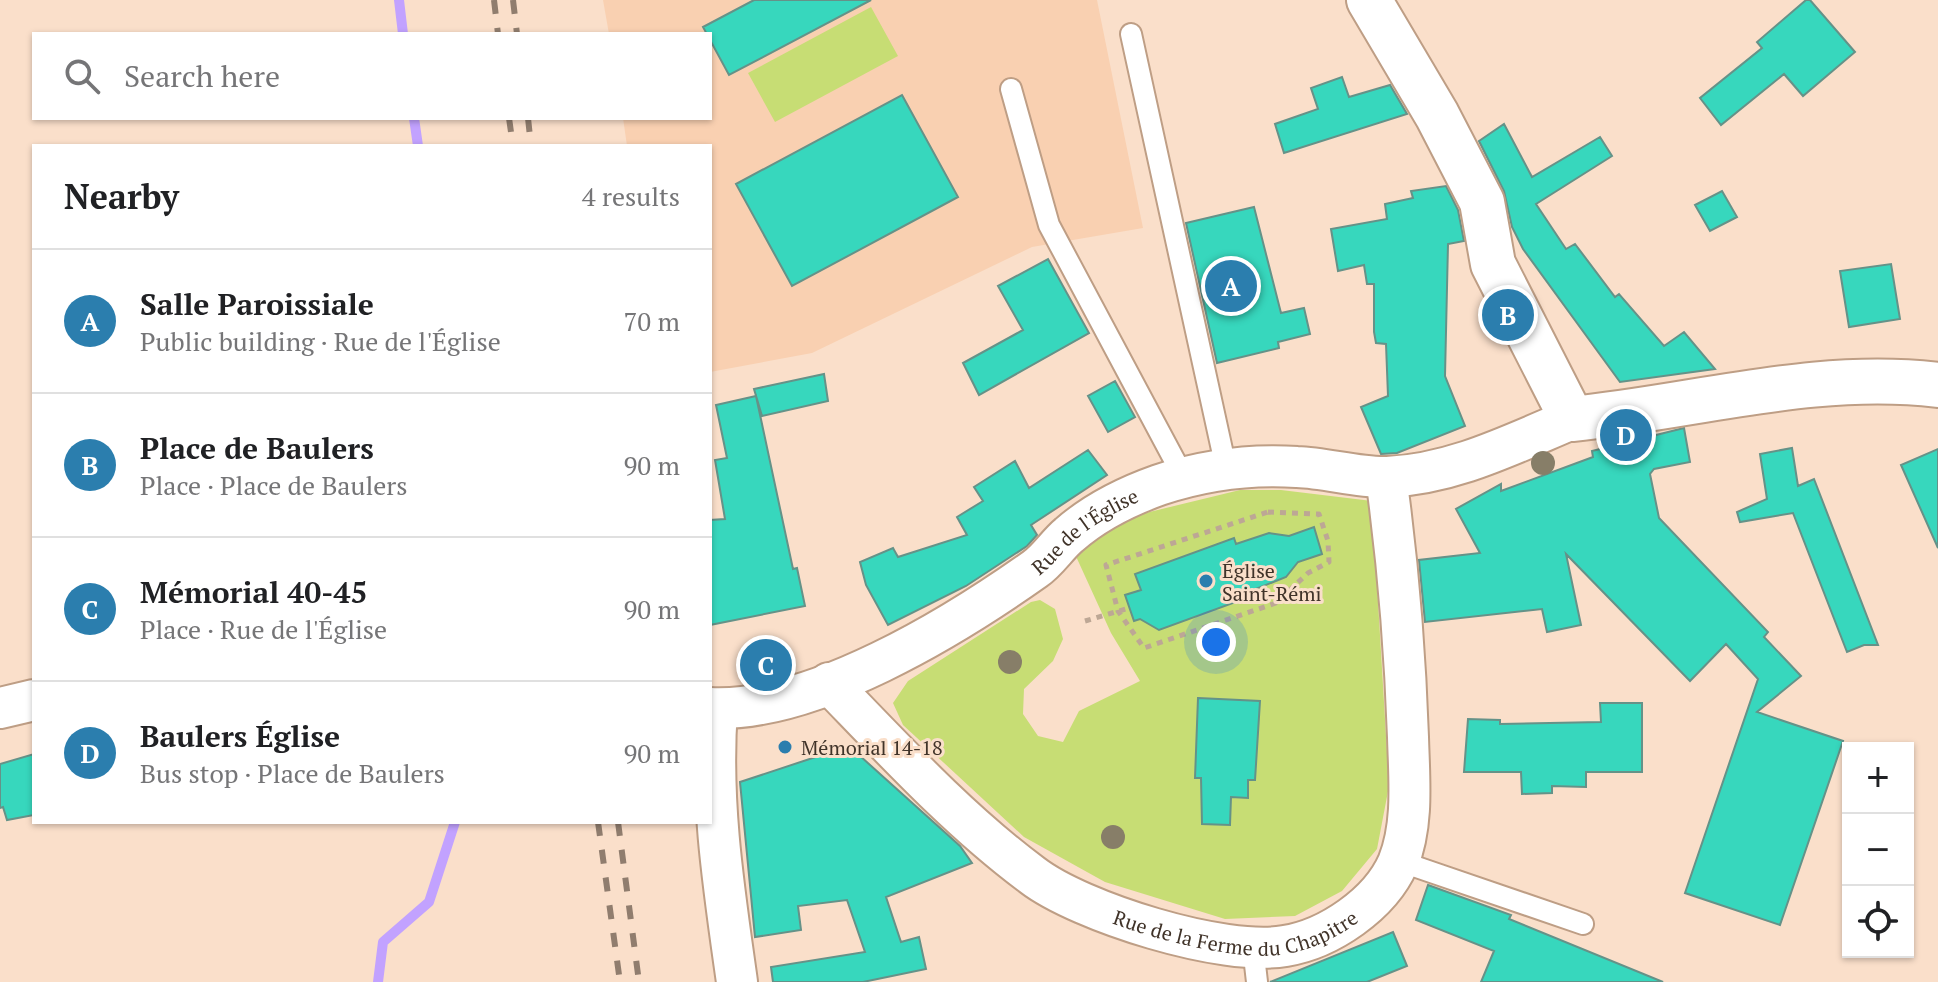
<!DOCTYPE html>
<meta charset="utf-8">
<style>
body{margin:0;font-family:"PT Serif",serif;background:#f6f6f6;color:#202124}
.controls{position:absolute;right:24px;bottom:24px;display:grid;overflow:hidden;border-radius:0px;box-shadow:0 2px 6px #0004}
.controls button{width:72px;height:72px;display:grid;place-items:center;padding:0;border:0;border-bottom:2px solid #e0e0e0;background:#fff;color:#202124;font:40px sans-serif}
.you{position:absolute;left:1216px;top:642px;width:28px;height:28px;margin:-20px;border:6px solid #fff;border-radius:50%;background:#1a73e8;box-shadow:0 0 0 12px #1a73e833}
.badge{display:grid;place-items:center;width:52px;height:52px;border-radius:50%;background:#2b7eae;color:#fff;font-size:26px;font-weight:700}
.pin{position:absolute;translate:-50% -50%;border:4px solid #fff;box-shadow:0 2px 8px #0006}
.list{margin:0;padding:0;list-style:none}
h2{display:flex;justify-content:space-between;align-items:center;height:104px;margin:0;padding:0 32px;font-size:34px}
h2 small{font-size:26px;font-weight:400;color:#757577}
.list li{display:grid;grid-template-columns:52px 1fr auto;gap:24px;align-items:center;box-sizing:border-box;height:144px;padding:0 32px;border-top:2px solid #e0e0e0}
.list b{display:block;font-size:30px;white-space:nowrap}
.list p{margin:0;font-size:26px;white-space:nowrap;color:#757577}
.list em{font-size:26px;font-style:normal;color:#757577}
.icon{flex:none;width:44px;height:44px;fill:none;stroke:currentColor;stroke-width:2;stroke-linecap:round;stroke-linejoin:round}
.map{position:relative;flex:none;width:1938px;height:982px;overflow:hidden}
.search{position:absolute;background:#fff;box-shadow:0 2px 6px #0004;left:32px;top:32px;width:680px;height:88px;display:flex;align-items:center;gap:20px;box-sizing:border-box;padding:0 28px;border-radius:0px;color:#757577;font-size:30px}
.panel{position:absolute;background:#fff;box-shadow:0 2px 6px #0004;left:32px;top:144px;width:680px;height:680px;border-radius:0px}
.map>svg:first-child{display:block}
.built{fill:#f9d0b1}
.green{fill:#c7dd74}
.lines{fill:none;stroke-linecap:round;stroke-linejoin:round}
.stream{stroke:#c2a2ff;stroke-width:10}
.building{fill:#37d7bd;stroke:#659288;stroke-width:2}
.service-casing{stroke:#be9e85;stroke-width:24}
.minor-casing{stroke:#be9e85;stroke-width:44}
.tertiary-casing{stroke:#be9e85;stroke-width:48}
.path{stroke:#bda795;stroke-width:5;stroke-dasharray:6 6;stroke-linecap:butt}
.service{stroke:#fff;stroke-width:20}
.minor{stroke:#fff;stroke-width:40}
.tertiary{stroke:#fff;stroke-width:44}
.rail{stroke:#907d6e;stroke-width:6;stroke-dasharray:14 14;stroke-linecap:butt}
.tree{fill:#877e68}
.poi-dot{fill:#2b7eae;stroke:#fadfca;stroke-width:3}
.labels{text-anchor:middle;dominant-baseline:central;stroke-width:6;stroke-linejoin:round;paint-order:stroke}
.street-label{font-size:20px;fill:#403329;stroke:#fadfca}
.poi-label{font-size:20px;fill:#403329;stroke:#fadfca;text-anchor:start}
</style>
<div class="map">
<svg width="1938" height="982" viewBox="0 0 1938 982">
<rect width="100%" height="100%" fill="#fadfca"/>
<path class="built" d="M603 0H1097L1143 228 1032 247 812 353 710 372V146H627L623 118H710V34H609Z"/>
<path class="green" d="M871 7 898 56 775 122 748 73Z
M1240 490H1281L1372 501 1389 786 1377 849 1342 891 1295 916 1225 919 1105 882 1024 837 903 725 893 703 908 681 1031 602 1040 600 1055 609 1063 639 1053 661 1024 689 1023 714 1038 736 1063 742 1079 711 1140 681 1111 633 1074 552 1133 516Z"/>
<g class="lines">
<path class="stream" d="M399 0 403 34
M414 118 418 146
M378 982 383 942 429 902 455 822"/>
</g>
<path class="building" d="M754 0H871L729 75 703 27Z
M1806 0H1810L1855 52 1803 96 1784 74 1721 125 1700 98 1762 48 1757 42Z
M1342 77 1349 97 1390 85 1407 114 1284 153 1275 124 1318 109 1311 88Z
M902 95 958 197 792 286 736 184Z
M1504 124 1532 177 1600 137 1612 156 1536 204 1566 249 1575 244 1615 297 1619 294 1664 346 1684 332 1715 369 1620 382 1523 249 1512 227 1504 191 1479 141Z
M1446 186 1458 210 1464 241 1448 244 1445 376 1465 426 1397 453 1381 454 1361 407 1388 396 1386 344 1376 343 1374 332V284H1367L1364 265 1338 271 1331 229 1387 219 1385 204 1413 198 1411 191Z
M1722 191 1737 217 1710 231 1695 205Z
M1254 207 1281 313 1304 308 1310 334 1278 342 1279 348 1217 363 1186 223Z
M1048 259 1089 333 979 395 963 363 1023 330 998 286Z
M1891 264 1900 319 1849 327 1840 271Z
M824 374 828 401 762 416 754 389Z
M1115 381 1135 417 1108 432 1088 396Z
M756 396 793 569 797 568 805 606 710 625V520L725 519 715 460 727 458 716 405Z
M1684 428 1690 462 1654 469 1650 474 1659 518 1768 632 1764 637 1801 676 1757 712 1843 741 1780 925 1685 893 1758 679 1726 644 1690 681 1566 554 1581 625 1547 632 1542 609 1425 622 1419 560 1480 553 1456 509 1501 484V491L1593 457 1592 451Z
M1792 448 1798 486 1814 479 1878 645H1864L1847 652 1793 513 1740 522 1737 512 1767 499 1760 454Z
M1938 449V548L1901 465Z
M1088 450 1107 475 1031 525 1037 535 1027 546 966 586 888 625 866 585 860 562 893 548 898 557 967 535 957 517 983 501 974 487 1015 461 1029 488Z
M1314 527 1322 554 1298 562 1286 577 1253 590 1255 595 1159 630 1140 619 1134 621 1125 595 1141 590 1135 574 1234 538 1236 544 1269 533 1289 536Z
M1198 698 1260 701 1255 780H1248V798L1231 797 1230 825 1202 824 1201 778H1195Z
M1600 703H1642V772H1586V787L1552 786V793L1522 794 1521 772H1464L1468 719 1500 720V724L1601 722Z
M849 746 960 846 972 863 886 897 901 942 919 937 926 969 863 982H773L771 967 865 952 847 900 798 906 801 930 755 937 740 782Z
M34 754V815L7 820 3 807 0 808V764Z
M1428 885 1511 915 1509 919 1663 982H1481L1494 951 1416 920Z
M1393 932 1407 966 1367 982H1270Z"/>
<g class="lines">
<g class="service-casing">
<path id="service" d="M1131 34 1226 468
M1011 89 1049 225 1184 478
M1399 861 1583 924
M1253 947 1257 982"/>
</g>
<g class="minor-casing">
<g id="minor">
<path id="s1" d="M829 683C893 749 958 820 1032 875 1080 912 1224 957 1285 946 1329 939 1380 904 1398 863 1414 824 1409 777 1408 737 1405 650 1398 563 1386 477"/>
<path d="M0 708 34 700"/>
<path id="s2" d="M710 708C813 713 953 627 1035 569 1048 560 1057 545 1069 535 1094 513 1128 496 1159 485 1204 470 1250 464 1297 467 1327 468 1358 478 1387 477 1454 474 1512 444 1572 419"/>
<path d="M717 709C710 802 724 890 737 982"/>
</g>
</g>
<g class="tertiary-casing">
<path id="tertiary" d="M1369 0 1437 115 1482 202 1493 264 1572 419C1694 407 1815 370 1938 385"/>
</g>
<path class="path" d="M1268 512 1319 514 1328 541 1329 562 1308 573 1276 603 1144 648 1118 611 1106 565Z
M1085 621 1129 608"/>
<use href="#service" class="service"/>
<use href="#minor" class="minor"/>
<use href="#tertiary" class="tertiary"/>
<path class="rail" d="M494 0 498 34
M513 0 517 34
M509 118 513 146
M528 118 531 146
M598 822 620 982
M618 822 639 982"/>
</g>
<g class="tree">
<circle cx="1543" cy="463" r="12"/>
<circle cx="1010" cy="662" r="12"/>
<circle cx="1113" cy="837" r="12"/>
</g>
<g class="poi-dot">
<circle cx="1206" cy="581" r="8"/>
<circle cx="785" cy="747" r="8"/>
</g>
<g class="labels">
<g class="street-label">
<text stroke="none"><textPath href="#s2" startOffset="422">Rue de l'Église</textPath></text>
<text stroke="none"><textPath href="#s1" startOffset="498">Rue de la Ferme du Chapitre</textPath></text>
</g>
<g class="poi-label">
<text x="1222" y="570">Église<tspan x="1222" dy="23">Saint-Rémi</tspan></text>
<text x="801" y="747">Mémorial 14-18</text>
</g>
</g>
</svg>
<div class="controls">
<button>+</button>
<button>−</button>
<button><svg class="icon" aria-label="locate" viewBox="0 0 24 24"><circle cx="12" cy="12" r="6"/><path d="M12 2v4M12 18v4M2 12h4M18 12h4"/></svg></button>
</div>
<div class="you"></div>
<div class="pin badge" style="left:1231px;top:286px">A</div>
<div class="pin badge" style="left:1508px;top:315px">B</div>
<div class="pin badge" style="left:766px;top:665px">C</div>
<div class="pin badge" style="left:1626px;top:435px">D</div>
<div class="search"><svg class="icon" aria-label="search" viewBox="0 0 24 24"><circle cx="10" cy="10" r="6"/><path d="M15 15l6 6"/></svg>Search here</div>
<section class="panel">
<h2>Nearby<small>4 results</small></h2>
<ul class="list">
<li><span class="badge">A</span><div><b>Salle Paroissiale</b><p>Public building · Rue de l'Église</p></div><em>70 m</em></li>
<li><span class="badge">B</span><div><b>Place de Baulers</b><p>Place · Place de Baulers</p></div><em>90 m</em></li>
<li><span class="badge">C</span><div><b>Mémorial 40-45</b><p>Place · Rue de l'Église</p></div><em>90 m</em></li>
<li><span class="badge">D</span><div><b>Baulers Église</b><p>Bus stop · Place de Baulers</p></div><em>90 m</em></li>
</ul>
</section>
</div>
